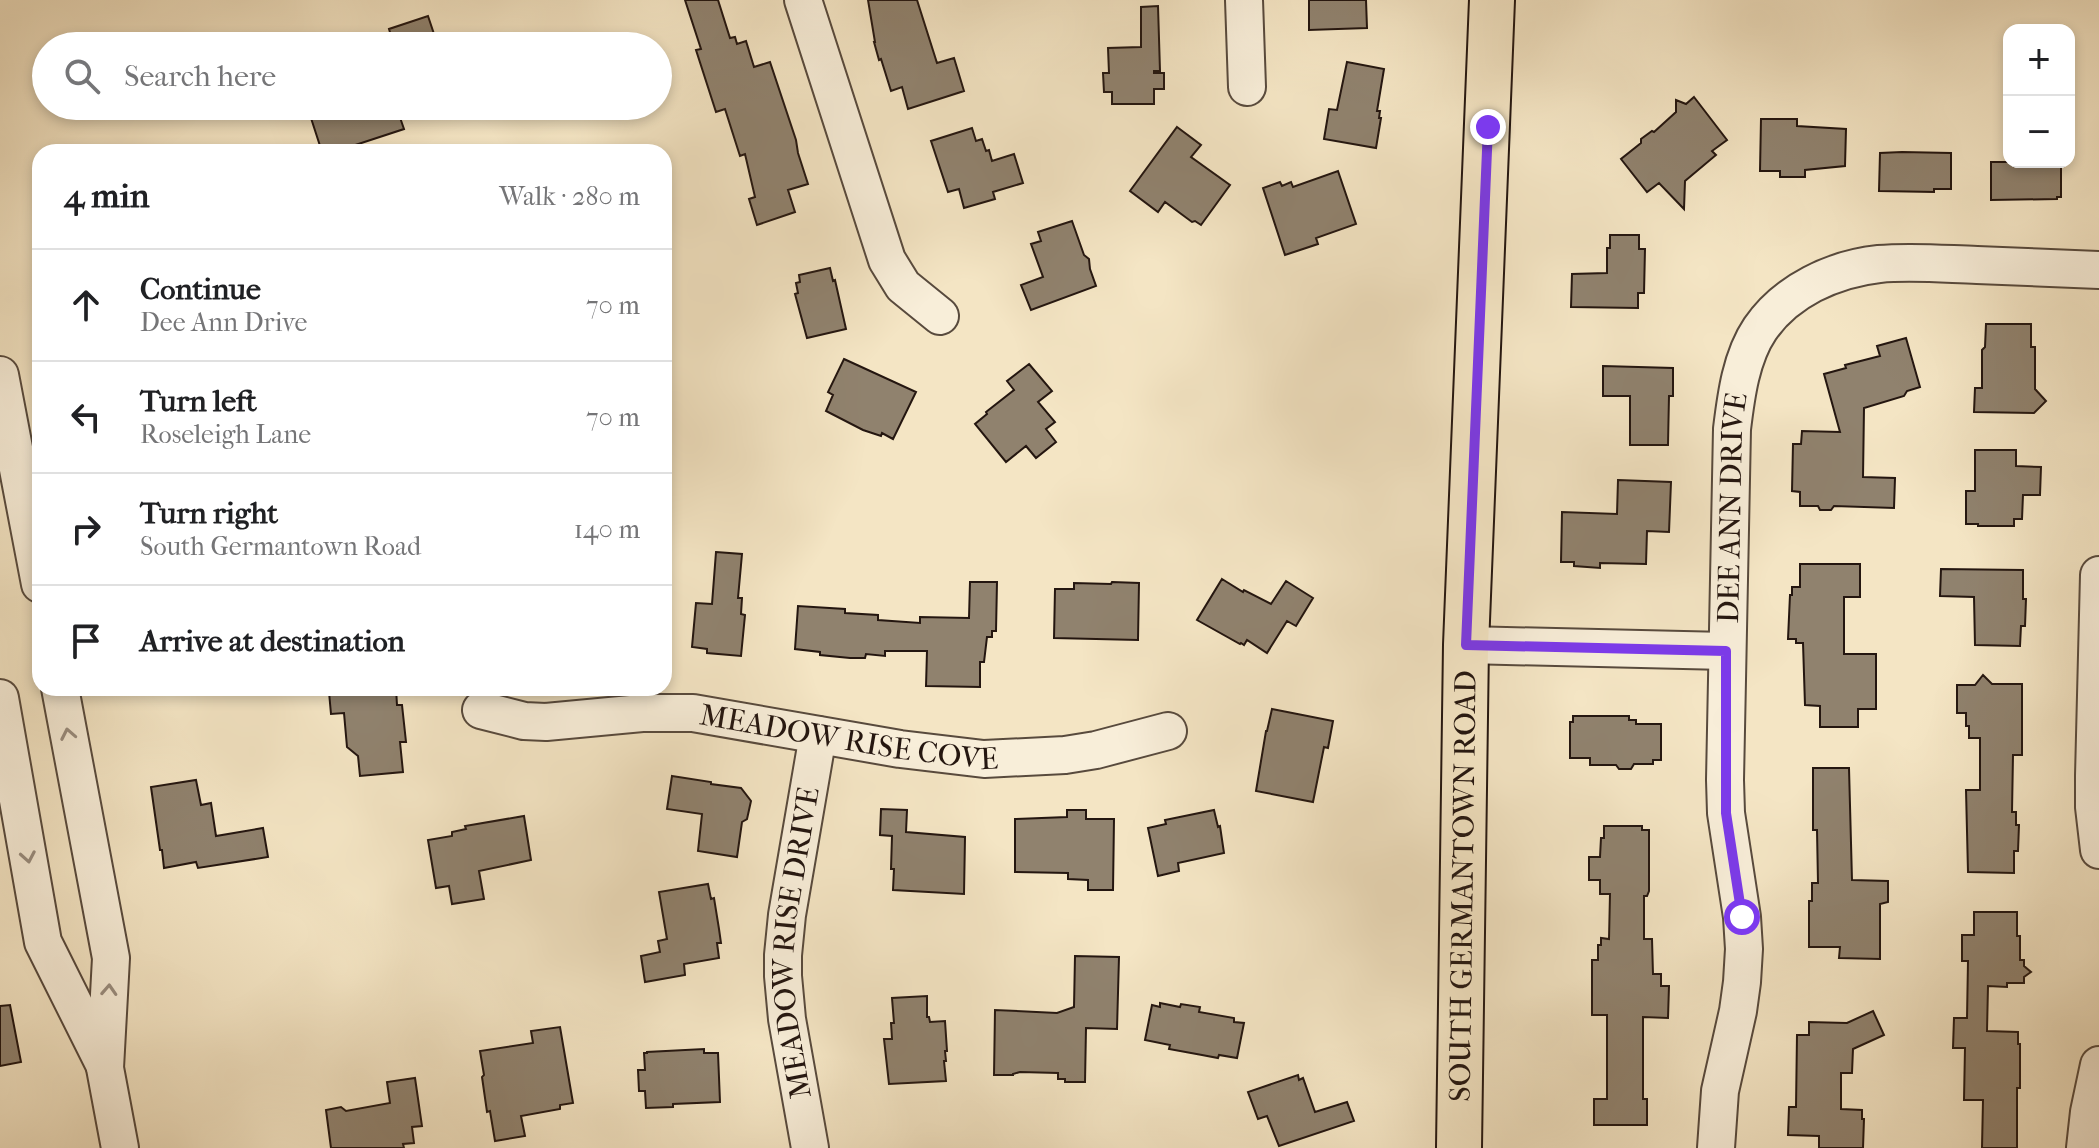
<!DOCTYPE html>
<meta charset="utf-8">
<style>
body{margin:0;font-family:"IM FELL French Canon",serif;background:#f6f6f6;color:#202124}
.controls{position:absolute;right:24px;top:24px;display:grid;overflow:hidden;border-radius:16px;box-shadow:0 4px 12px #0003}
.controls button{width:72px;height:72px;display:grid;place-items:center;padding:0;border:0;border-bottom:2px solid #e0e0e0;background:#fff;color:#202124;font:40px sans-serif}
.stop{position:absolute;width:24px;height:24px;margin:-18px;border:6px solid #7c3aed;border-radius:50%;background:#fff}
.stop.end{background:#7c3aed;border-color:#fff;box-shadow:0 2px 8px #0008}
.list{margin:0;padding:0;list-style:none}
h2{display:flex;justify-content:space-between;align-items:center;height:104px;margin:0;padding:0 32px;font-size:34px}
h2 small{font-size:26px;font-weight:400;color:#757577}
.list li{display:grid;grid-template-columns:52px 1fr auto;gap:24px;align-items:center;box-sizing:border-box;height:112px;padding:0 32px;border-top:2px solid #e0e0e0}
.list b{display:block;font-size:30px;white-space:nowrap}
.list p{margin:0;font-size:26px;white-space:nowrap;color:#757577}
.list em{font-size:26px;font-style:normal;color:#757577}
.icon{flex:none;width:44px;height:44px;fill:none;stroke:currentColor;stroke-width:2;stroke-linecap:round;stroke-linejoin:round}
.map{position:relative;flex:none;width:2099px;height:1148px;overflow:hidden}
.search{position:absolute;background:#fff;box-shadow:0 4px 12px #0003;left:32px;top:32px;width:640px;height:88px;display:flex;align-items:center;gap:20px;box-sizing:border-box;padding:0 28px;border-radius:44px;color:#757577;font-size:30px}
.panel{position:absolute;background:#fff;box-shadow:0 4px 12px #0003;left:32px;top:144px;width:640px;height:552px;border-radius:24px}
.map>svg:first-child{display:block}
.building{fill:#90826e;stroke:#241610;stroke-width:2}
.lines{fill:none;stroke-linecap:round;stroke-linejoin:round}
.minor-casing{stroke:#584a3d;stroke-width:40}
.major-casing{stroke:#241610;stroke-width:48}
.minor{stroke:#f8eed9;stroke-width:36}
.major{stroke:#f4e5c4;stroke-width:44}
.oneway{stroke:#998d7f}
.route{stroke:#7c3aed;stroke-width:10}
.labels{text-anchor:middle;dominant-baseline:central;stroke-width:6;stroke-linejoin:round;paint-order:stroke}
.street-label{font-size:30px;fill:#241610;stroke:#f8eed9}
</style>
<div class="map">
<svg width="2099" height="1148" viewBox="0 0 2099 1148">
<rect width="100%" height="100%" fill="#f4e5c4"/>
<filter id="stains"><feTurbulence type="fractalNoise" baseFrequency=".0025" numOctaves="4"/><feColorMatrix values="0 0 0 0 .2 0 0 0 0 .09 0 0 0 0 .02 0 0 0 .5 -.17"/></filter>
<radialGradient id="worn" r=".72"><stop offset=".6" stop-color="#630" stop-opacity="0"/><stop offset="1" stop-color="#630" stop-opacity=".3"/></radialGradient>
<path class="building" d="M685 0H718L730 38 735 37 737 44 746 41 754 67 770 62 796 140 798 153 808 184 788 190 795 212 757 225 749 199 755 197 745 154 740 156 725 109 716 112 696 50 701 49Z
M868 0H917L937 63 954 58 964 91 908 109 902 87 891 91 881 59 879 60 874 42H875Z
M1309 0H1366L1367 28 1309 30Z
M1158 6 1160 71H1154V73H1164V89H1154V104H1112V92H1104L1103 73H1109L1108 48 1141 47V7Z
M428 16 438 46H394L389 29Z
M1347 62 1384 69 1377 111H1380L1379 118H1381L1376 148 1324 139 1329 109 1337 110Z
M1694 97 1727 140 1712 151 1716 155 1685 181 1684 209 1659 183 1647 192 1621 159 1641 143V139L1652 131 1654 132 1676 112V100L1686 104Z
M320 106H396L404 129 334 152H322L310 115 322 111Z
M1761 119H1797V126L1846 129 1845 166 1805 170V177H1780V171H1760Z
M1177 127 1201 145 1191 157 1230 185 1201 225 1195 221 1192 222 1165 202 1158 212 1130 191Z
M972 128 976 141 982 139 986 151 989 150 992 161 1014 154 1023 183 993 192 995 199 964 208 959 189 948 192 931 141Z
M1902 152 1951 153V189H1934V192L1879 191 1880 153Z
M1991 162H2061V197H2057V199L1991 200Z
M1338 171 1356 224 1316 238 1318 244 1285 255 1263 188 1280 182 1282 186 1291 182 1293 187Z
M1072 221 1084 255 1089 259 1090 269 1096 286 1031 310 1021 285 1043 277 1031 244 1041 241 1038 232Z
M1610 235H1639V249H1645L1644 293H1638V308L1571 307 1572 274 1607 273V248H1610Z
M830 268 833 281 835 280 846 329 807 338 795 294 798 293 796 283 800 282 799 275Z
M1986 324H2031V347H2035V389L2046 401 2034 413 1974 412 1975 388H1982V350L1985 347Z
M1906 338 1920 387 1907 391 1904 396 1864 408 1863 477 1895 478 1894 508 1834 506 1831 510H1820L1818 506H1800V492L1792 491 1793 444H1801L1802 431 1840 432 1824 374 1846 368 1845 365 1880 356 1877 346Z
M844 359 916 392 893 439 882 433 881 436 863 430 826 411 833 395 828 392Z
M1029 364 1052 391 1038 402 1055 422 1046 429 1056 442 1036 458 1026 446 1006 462 975 424 987 414 986 412 1014 390 1007 381Z
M1603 366 1673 368V396H1669L1668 445H1630V396H1603Z
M1975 450H2016V466L2041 467 2040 495H2023L2022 519H2014V526H1978V524H1966V491H1975Z
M1618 480 1671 482 1669 532 1647 531 1646 564 1600 563V568L1574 566V562H1561L1562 512 1617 514Z
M716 552 742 554 738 598H742L741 614 745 615 741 656 707 653V649L692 647 696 603 712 604Z
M1800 564H1860V597H1844V654H1876V709H1858V727H1820V706L1805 705 1803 643H1796V639H1788L1790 595H1792V587H1800Z
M1941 569 2023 570V599H2026L2025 626H2021L2020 646 1975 645 1974 597 1940 596Z
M1222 579 1243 592 1244 590 1271 604 1286 581 1313 598 1296 626 1287 621 1267 653 1247 640 1244 645 1241 643 1240 644 1197 620Z
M970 582H997L996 631H992V637H987L984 662H980V687L926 686 927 651H885V656L866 654 865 658H850L820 655V652L795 649 798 606 845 609V613L878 615V620L920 623V617L969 618Z
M1112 582 1139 583 1138 640 1054 638 1055 589H1074V583L1111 584Z
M1983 675 1992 684H2022V755H2013L2012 812H2016V825H2019L2018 851H2014V873L1968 872 1966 790H1980V738H1969V726H1966V713H1957V685H1975Z
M368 688H396L397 705H402L406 742H400L403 772 360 776 358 756 347 747 344 713 331 714 329 692Z
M1272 709 1333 721 1328 748 1324 747 1313 802 1256 791 1266 731H1267Z
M1573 716H1629V720H1636V724H1661V760H1653V764H1634L1631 769H1619L1616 765H1590V758H1570V722H1573Z
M1813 768H1849L1852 880 1888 881V902L1880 904V959L1839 958 1840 947H1809V901H1812V883H1818L1817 830H1813Z
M672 776 711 782V784L741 788 751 801 747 819 742 822 737 857 698 851 702 814 667 809Z
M196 780 201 805 211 803 216 836 263 828 268 857 198 868 196 862 164 868 162 850H160L151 787Z
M881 809 907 810 906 832 965 837 964 894 893 890 894 869H891L892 836 880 835Z
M1067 810H1086V819H1114L1113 890H1088V880L1068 879V873L1015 872V819L1067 817Z
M1214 810 1218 827 1220 826 1224 853 1178 863 1179 871 1158 876 1148 828 1166 824 1165 820Z
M524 816 531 860 479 871 484 899 452 904 449 886 436 888 428 840 452 836V832L466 829 465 826Z
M1604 826H1642V830H1649V891L1647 896H1644V939H1652L1653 974H1661V986H1669L1668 1018 1643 1017V1099H1647V1125H1594V1099H1607V1015H1592V960H1598V945H1601V938L1609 939 1610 894H1600V880H1589V857H1600L1601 838H1604Z
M708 884 711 899 714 898 719 929 721 943H717L719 958 684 964 685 975 645 982 641 956 660 952 658 941 667 939 659 892Z
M1974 912H2017V936H2020V960H2024V966L2031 972 2024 977V983H2007V987L1988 986 1987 1031 2018 1032V1044H2020V1088H2017V1148H1982L1983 1100H1964L1965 1048H1953L1954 1018H1967L1968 961H1962V935H1974Z
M1075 956 1119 957 1117 1029 1086 1028 1085 1082H1065V1079H1058V1073L1020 1072 1013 1074V1075H994L995 1010 1057 1013 1074 1007Z
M927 996V1017H929L930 1022 945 1021 947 1051H945L946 1061H944L946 1081 889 1084 884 1039H892L891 1023H894L892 998Z
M1160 1003 1180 1007 1181 1004 1200 1007 1199 1012 1234 1018V1022L1244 1023 1237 1058 1219 1055 1218 1058 1202 1055 1169 1049 1170 1045 1145 1040 1152 1005 1160 1007Z
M10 1005 21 1062 0 1066V1006Z
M1873 1011 1884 1035 1853 1049 1852 1073H1841V1109L1862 1110V1119H1864L1863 1148H1819V1136L1788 1135 1789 1107H1796L1797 1035H1809V1022L1847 1023Z
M560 1027 573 1103 560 1105V1109L521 1116 525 1136 495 1141 490 1111 487 1112 482 1077 484 1075 480 1051 533 1043 531 1031Z
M704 1049V1053H718L720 1102 673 1104V1107L646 1108 645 1091H639L638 1070H645L644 1053H647V1052Z
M1298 1075 1299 1080 1303 1078 1315 1112 1347 1102 1354 1121 1279 1146 1267 1116 1258 1119 1248 1092Z
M415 1078 422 1126 412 1127 414 1143 403 1144 404 1148H331L326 1110 341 1107 346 1111 390 1103 387 1082Z"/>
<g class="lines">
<g class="minor-casing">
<g id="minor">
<path d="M803 0 887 260 903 286 940 316"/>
<path d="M1244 0 1247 87"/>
<path d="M0 375 40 584"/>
<path d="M2099 575 2094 776V807L2099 850"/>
<path d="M1466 645 1726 651"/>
<path d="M60 688 111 958 105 1068 120 1148"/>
<path d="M0 698 43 942 105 1066"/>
<path id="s1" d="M481 710 524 721 546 722 642 713H693L900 749 984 759 1065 755 1096 750 1168 731"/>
<path id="s2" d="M810 1148 787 1019 783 976V955L787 915 818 735"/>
<path id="s3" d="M1716 1148 1720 1091 1738 1011 1742 982 1744 949 1742 917 1726 813 1725 780 1732 429C1736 396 1741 357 1760 329 1786 291 1833 269 1879 264 1911 261 1945 264 1977 265 2018 267 2058 268 2099 270"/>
<path d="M2085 1148 2089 1112 2099 1065"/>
</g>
</g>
<g class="major-casing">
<g id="major">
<path id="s4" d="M1459 1148 1466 645 1492 0"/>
</g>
</g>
<use href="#minor" class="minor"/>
<use href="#major" class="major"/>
</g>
<defs><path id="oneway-chevron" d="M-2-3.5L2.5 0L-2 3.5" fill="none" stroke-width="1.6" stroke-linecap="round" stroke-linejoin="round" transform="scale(2)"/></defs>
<g class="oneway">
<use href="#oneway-chevron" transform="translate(68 734) rotate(-101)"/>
<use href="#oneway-chevron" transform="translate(28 857) rotate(80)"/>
<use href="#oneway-chevron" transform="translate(109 990) rotate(-87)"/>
</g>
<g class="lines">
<path class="route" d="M1488 127 1466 645 1726 651V813L1742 917"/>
</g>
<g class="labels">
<g class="street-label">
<text stroke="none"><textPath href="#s3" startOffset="644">DEE ANN DRIVE</textPath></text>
<text stroke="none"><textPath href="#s1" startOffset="372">MEADOW RISE COVE</textPath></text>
<text stroke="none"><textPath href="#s4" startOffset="262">SOUTH GERMANTOWN ROAD</textPath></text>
<text stroke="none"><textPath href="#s2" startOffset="208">MEADOW RISE DRIVE</textPath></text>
</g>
</g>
<rect width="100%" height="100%" filter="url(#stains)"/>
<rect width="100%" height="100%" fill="url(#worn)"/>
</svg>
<div class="controls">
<button>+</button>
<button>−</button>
</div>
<div class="stop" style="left:1742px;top:917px"></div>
<div class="stop end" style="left:1488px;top:127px"></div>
<div class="search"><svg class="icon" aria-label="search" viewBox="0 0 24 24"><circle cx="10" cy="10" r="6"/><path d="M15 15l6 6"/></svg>Search here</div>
<section class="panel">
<h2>4 min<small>Walk · 280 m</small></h2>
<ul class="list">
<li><svg class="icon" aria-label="ahead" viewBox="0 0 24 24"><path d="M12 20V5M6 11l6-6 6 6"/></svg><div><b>Continue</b><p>Dee Ann Drive</p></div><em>70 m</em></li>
<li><svg class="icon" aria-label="left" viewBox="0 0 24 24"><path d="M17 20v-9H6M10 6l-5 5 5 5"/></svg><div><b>Turn left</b><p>Roseleigh Lane</p></div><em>70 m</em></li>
<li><svg class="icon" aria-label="right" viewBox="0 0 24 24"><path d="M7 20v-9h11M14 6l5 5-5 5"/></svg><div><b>Turn right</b><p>South Germantown Road</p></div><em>140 m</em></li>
<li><svg class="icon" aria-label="arrive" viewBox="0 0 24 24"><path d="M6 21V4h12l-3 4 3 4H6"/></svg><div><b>Arrive at destination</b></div></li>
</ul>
</section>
</div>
